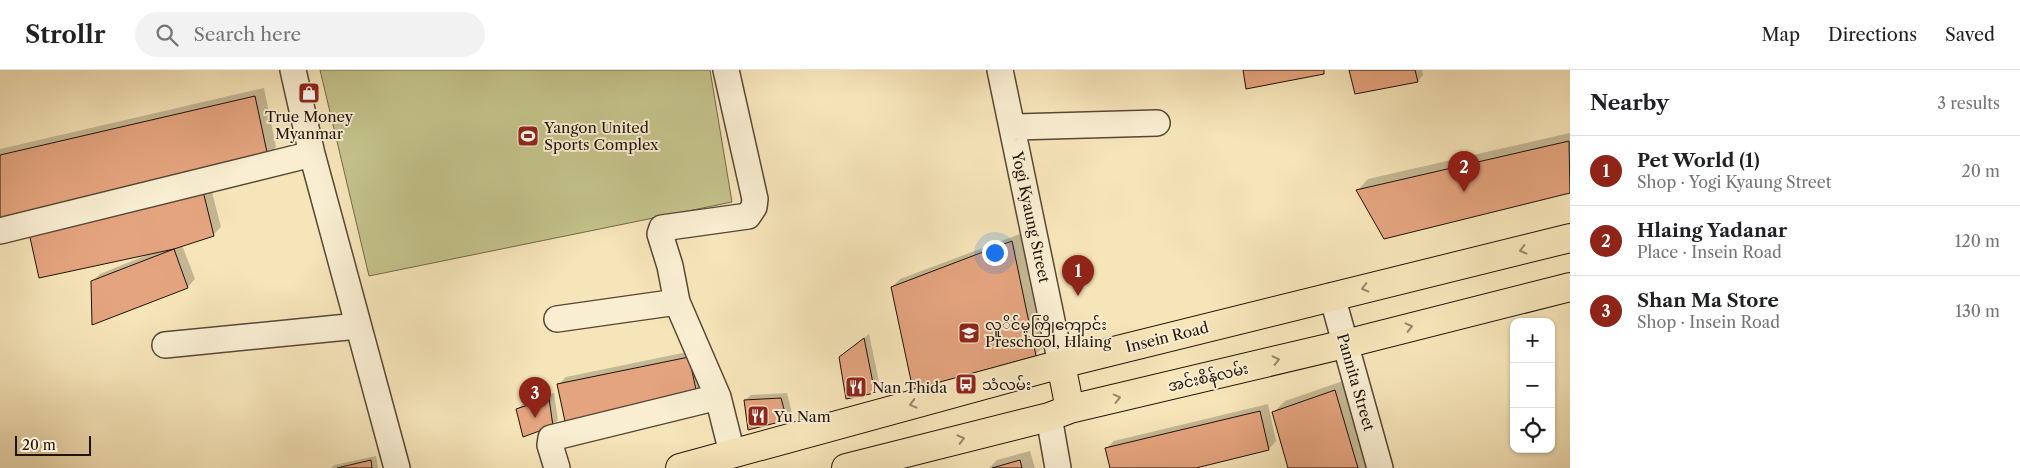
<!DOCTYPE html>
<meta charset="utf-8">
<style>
body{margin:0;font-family:"Libre Caslon Text","Noto Sans Myanmar",serif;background:#f2f2f2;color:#202124}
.controls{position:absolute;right:15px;bottom:15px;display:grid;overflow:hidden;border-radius:10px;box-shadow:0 1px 4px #0004}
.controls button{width:45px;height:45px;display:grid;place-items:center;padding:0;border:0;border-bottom:1px solid #e0e0e0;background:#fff;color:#202124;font:25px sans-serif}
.scale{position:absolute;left:15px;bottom:12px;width:76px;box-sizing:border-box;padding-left:5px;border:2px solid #201308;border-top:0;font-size:14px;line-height:18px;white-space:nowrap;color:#201308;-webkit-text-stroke:4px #f9eed2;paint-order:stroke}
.you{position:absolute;left:994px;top:182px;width:18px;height:18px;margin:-12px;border:4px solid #fff;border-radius:50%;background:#1a73e8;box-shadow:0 0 0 8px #1a73e833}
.badge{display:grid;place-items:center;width:32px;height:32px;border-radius:50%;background:#8f2418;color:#fff;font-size:16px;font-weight:700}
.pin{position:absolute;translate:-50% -41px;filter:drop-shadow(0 1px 2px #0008)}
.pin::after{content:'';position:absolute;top:26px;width:18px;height:15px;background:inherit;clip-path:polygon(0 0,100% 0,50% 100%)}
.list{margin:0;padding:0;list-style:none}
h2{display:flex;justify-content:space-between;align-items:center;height:65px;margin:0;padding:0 20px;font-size:21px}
h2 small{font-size:16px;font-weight:400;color:#757577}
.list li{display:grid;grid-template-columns:32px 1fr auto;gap:15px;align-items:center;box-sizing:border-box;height:70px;padding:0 20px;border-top:1px solid #e0e0e0}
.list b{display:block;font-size:19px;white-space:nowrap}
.list p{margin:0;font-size:16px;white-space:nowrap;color:#757577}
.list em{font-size:16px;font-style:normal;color:#757577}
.icon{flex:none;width:28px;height:28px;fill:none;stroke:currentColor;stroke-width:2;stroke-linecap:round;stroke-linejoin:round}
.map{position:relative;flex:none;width:1570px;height:398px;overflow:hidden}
header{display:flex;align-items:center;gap:30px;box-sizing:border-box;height:70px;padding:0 25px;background:#fff;border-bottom:1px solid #e0e0e0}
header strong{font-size:24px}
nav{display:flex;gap:28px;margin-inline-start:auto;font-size:18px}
.search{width:350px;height:45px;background:#f2f2f2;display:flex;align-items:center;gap:12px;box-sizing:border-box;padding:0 18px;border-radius:28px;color:#757577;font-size:19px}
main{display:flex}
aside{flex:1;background:#fff}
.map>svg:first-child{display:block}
.green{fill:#c3c28a;stroke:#726a49}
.shadow{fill:#0003}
.building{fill:#e4a47f;stroke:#201308}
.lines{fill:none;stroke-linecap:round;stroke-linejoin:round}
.minor-casing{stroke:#564834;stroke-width:28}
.major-casing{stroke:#201308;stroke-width:30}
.minor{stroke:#f9eed2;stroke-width:25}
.major{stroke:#f6e5b9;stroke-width:28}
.oneway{stroke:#968669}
.labels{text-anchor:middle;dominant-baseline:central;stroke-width:4;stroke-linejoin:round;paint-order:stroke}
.poi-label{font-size:15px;fill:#201308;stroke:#f9eed2;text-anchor:start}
.street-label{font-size:15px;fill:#201308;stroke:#f9eed2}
</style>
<header>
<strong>Strollr</strong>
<div class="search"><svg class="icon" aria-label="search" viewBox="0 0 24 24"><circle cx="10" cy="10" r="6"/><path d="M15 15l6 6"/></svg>Search here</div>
<nav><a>Map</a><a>Directions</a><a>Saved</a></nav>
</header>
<main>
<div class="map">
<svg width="1570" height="398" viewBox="0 0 1570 398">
<rect width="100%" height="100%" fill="#f6e5b9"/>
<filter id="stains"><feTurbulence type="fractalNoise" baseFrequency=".004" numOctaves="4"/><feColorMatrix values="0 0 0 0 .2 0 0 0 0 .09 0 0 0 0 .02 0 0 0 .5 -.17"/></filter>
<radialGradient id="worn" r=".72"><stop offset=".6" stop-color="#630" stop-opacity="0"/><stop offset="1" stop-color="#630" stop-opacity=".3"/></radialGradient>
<path class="green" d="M320 0H710L732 132 369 206Z"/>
<path class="shadow" d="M1350 0H1422L1423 5 1418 11Z
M264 18 276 77 267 86 0 147V79Z
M1570 63V122L1385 167 1358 120 1368 109Z
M210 114 221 157 213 165 182 175 195 209 188 217 92 212 100 204 147 185Z
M1020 164 1043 277 1035 285 892 217 900 209Z
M869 264 880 316 874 322 846 282Z
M697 280 705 320 558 315 566 307Z
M1346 310 1371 398H1290L1274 342 1285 331Z
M554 323 558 350 552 355 517 339 523 334Z
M787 323 792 343 786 349 745 330 751 325Z
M1268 334 1276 371 1269 379 1190 398H1111L1106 379 1114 371Z
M1030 381 1035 398H989L997 390Z
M376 386 378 398H331L334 395Z"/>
<path class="building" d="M1243 0H1324V4L1246 19Z
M1349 0H1415L1418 12 1355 24Z
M255 26 268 87 0 148V85Z
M1569 71 1570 123 1384 169 1356 120Z
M203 121 214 166 174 179 39 208 29 163Z
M1012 171 1036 286 913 320 891 217Z
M174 179 188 218 92 255 91 211Z
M864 268 875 323 846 329 839 287Z
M689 287 698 329 566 356 557 314Z
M1335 320 1358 398H1288L1272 342Z
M549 328 553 356 523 367 516 339Z
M781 328 787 350 748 360 744 330Z
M1260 341 1269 380 1196 398H1110L1105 378Z
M371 390 372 398H337Z
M1020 390 1022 398H992Z"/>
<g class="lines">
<g class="minor-casing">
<path id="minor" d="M293 0 312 84 397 398
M1000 0 1061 294
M1013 57 1157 53
M0 161 312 84
M1332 226 1380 398
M677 232 670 196 660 164 662 158 748 146 754 137 755 129 726 0
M557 249 677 232 718 327 732 383
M165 275 358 256
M1049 347 1058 398
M557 398 550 375 551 368 718 327"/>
</g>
<g class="major-casing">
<path id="major" d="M1061 294 1070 339
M680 398 1061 294 1570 168
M846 398 1049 347 1070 339 1345 274 1570 217"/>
</g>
<use href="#minor" class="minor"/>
<use href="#major" class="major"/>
</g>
<defs><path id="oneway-chevron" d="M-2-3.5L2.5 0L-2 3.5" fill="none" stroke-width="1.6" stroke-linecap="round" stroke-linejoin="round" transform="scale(1.25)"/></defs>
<g class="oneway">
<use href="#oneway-chevron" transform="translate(1523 180) rotate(166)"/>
<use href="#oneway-chevron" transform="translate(1365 218) rotate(166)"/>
<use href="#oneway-chevron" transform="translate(1409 257) rotate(-14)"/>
<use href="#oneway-chevron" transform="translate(1276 290) rotate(-13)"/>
<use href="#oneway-chevron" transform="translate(1117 328) rotate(-13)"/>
<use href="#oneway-chevron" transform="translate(913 334) rotate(165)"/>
<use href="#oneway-chevron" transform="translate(961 369) rotate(-14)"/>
</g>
<defs>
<g id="shop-square" transform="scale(1.125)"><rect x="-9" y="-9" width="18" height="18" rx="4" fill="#8f2418" stroke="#f9eed2"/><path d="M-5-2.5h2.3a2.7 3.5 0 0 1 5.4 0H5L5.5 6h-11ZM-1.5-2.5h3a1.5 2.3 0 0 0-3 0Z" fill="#fff"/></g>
<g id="stadium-square" transform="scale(1.125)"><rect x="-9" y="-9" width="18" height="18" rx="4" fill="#8f2418" stroke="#f9eed2"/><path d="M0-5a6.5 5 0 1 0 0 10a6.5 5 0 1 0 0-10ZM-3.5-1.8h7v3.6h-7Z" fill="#fff"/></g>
<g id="school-square" transform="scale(1.125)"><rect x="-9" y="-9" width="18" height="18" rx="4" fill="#8f2418" stroke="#f9eed2"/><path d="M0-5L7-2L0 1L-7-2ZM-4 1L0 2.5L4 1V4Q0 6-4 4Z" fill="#fff"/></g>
<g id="bus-square" transform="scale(1.125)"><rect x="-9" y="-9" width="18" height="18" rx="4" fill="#8f2418" stroke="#f9eed2"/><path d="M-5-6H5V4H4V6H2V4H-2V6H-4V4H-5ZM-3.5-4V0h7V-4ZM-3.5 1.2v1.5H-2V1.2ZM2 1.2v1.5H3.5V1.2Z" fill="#fff"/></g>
<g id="restaurant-square" transform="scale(1.125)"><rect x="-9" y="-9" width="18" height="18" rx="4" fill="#8f2418" stroke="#f9eed2"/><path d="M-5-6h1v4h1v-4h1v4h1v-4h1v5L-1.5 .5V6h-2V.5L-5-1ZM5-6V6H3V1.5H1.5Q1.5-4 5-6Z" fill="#fff"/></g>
</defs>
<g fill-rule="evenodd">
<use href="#shop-square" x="309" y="23"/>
<use href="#stadium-square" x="528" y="66"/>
<use href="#school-square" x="969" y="263"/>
<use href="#bus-square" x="966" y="314"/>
<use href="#restaurant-square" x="856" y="317"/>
<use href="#restaurant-square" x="758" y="346"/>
</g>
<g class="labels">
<g class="poi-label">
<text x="309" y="46" text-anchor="middle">True Money<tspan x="309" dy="17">Myanmar</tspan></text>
<text x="544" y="57">Yangon United<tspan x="544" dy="17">Sports Complex</tspan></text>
<text x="985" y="254">လှုိင်မူကြိုကျောင်း<tspan x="985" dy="17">Preschool, Hlaing</tspan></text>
<text x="982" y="314">သံလမ်း</text>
<text x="872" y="317">Nan Thida</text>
<text x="774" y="346">Yu Nam</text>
</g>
<g class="street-label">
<text transform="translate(1031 147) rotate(78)">Yogi Kyaung Street</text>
<text transform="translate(1167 267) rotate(-14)">Insein Road</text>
<text transform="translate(1208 307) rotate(-13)">အင်းစိန်လမ်း</text>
<text transform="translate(1356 312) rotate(74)">Pannita Street</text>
</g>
</g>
<rect width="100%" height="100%" filter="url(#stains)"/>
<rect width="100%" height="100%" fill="url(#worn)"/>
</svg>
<div class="controls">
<button>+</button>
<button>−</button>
<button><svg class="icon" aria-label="locate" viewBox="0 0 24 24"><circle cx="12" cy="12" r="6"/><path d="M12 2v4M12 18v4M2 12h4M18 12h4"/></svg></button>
</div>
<div class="scale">20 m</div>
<div class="you"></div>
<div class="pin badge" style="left:1078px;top:226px">1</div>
<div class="pin badge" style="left:1464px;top:122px">2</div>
<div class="pin badge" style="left:535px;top:348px">3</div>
</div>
<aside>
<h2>Nearby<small>3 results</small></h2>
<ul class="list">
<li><span class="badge">1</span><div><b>Pet World (1)</b><p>Shop · Yogi Kyaung Street</p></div><em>20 m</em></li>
<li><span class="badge">2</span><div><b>Hlaing Yadanar</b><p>Place · Insein Road</p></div><em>120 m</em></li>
<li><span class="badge">3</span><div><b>Shan Ma Store</b><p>Shop · Insein Road</p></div><em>130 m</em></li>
</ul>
</aside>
</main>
